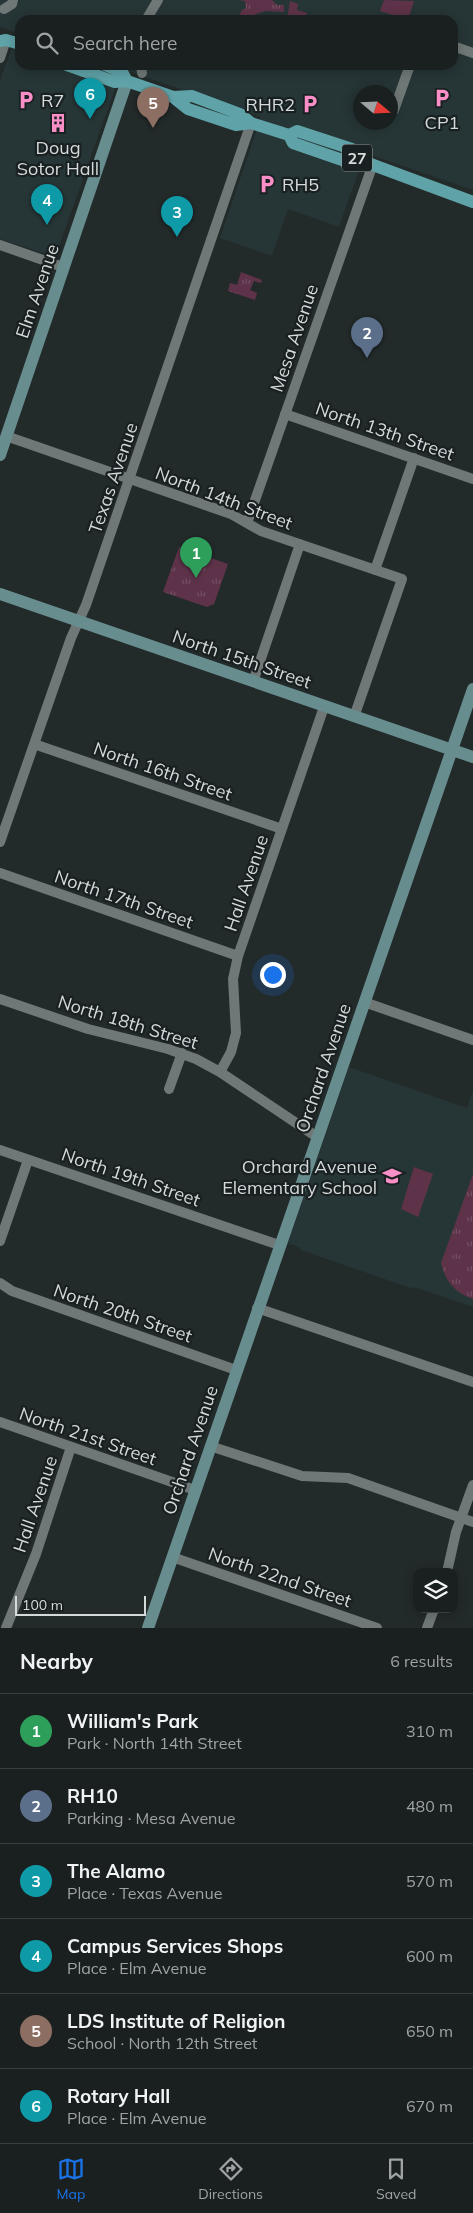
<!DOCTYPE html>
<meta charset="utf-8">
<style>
body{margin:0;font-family:Mulish,sans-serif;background:#232829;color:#f1f3f6}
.controls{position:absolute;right:15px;bottom:15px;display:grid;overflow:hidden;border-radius:10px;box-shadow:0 2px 12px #0003}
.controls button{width:45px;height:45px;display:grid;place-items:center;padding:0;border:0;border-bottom:1px solid #383e3e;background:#1a2020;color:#f1f3f6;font:25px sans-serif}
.compass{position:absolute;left:353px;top:85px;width:45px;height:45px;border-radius:50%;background:#1a2020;box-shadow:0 2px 12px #0003;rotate:109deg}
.scale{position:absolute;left:15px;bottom:12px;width:131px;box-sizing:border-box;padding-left:5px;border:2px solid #d4d9d9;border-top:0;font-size:14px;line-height:18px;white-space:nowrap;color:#d4d9d9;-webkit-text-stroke:4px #192021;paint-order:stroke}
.you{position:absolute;left:272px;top:974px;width:18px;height:18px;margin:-12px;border:4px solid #fff;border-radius:50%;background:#1a73e8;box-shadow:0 0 0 8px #1a73e833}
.badge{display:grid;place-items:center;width:32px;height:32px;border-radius:50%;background:#1a73e8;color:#fff;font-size:16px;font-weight:700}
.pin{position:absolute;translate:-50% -41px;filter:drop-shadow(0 1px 2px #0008)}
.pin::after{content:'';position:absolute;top:26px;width:18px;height:15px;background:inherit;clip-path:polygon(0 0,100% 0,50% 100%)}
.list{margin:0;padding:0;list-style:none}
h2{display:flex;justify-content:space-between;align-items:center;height:65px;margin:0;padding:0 20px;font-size:21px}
h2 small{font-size:16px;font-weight:400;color:#9fa3a5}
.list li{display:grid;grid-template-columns:32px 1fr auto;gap:15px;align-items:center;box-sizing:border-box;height:75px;padding:0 20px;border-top:1px solid #383e3e}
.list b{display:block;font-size:19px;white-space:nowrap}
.list p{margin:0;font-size:16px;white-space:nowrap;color:#9fa3a5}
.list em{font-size:16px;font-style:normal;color:#9fa3a5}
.icon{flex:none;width:28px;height:28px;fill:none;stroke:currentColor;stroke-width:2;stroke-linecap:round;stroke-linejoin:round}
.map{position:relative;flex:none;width:473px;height:1628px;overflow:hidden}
.search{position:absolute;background:#1a2020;box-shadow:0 2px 12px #0003;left:15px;right:15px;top:15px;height:55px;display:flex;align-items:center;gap:12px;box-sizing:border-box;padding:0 18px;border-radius:15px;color:#9fa3a5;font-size:19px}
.sheet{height:515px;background:#1a2020}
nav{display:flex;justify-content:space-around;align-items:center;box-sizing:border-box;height:70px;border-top:1px solid #383e3e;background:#1a2020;font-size:14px;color:#9fa3a5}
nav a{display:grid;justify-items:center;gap:2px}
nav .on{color:#1a73e8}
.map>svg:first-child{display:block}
.built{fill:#263536;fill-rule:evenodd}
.grass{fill:url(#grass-tufts)}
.pitch{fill:#5e334a}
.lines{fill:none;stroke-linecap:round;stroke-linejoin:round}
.street{stroke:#6f7777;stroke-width:10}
.secondary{stroke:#678d8f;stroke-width:12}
.primary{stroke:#5fa3a8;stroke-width:12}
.labels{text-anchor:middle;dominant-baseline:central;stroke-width:4.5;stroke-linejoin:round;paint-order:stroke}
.shield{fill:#192021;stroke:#9ca2a2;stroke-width:1}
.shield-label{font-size:16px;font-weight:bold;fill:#d4d9d9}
.poi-label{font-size:18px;fill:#d4d9d9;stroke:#192021;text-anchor:start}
.street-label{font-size:18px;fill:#d4d9d9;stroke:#192021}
</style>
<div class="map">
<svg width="473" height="1628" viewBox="0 0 473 1628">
<defs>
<pattern id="grass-tufts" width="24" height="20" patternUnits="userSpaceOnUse" patternTransform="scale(1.25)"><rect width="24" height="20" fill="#5e334a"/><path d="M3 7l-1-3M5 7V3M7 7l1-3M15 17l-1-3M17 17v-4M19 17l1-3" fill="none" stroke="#745064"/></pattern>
</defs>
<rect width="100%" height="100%" fill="#232a2a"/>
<path class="built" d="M0 0H473V190L365 153 339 227 288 209 272 256 220 238 261 117 122 69 57 252 49 255 0 239V81L17 33 0 27ZM20 20H453V65H20ZM360 92H390V122H360Z
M349 1067 467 1108 473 1090V1307L414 1287 413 1289 301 1250 299 1247 288 1243Z"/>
<path class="grass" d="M239 0H272L277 5H284V12L265 11 242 19 239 16 242 10 246 8 245 1Z
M290 1 298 4 297 10 307 13 305 20H287Z
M241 272 262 280 261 283 254 281 250 290 257 293 255 300 228 291 230 283 237 285Z
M179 547 228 564 214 604 207 607 163 592Z
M473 1174V1299C455 1293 445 1281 441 1263Z"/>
<path class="pitch" d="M384 0 414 1 408 20 380 11Z
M414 1167 433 1174 418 1217 401 1209Z"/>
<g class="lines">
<path class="street" d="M4 9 12 4 13 0
M146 20 158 0
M453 46 473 53
M0 58 6 40
M141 65 142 73
M394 110 410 65
M0 245 63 267
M285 414 473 479
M6 436 231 514 261 531 402 579 354 717
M247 523 373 164
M375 570 414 458
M253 682 300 544
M34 744 282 829
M0 842 71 638 86 605 251 123
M0 873 238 956
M0 999 88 1029 168 1049 196 1059 220 1072 317 1137
M364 1002 473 1040
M220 1072 231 1052 236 1033 233 979 238 956 324 707
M169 1089 182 1053
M0 1150 279 1245
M0 1241 28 1160
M0 1283 12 1291 236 1370
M257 1308 473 1382
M0 1422 195 1490
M210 1446 302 1476 348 1478 473 1522
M172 1557 377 1628
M447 1572 456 1532 473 1485
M6 1628 36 1554 71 1447
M427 1628 434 1609"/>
<path class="secondary" d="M0 455 127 81
M0 594 473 757
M148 1628 473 689"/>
<path class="primary" d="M0 41 6 40 20 44
M67 65 115 82 127 81 122 72 105 65
M127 81 173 97 188 109 236 125 251 123
M173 97 192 96 240 114 251 123 289 135 293 143 348 162 357 159 352 149 297 131 289 135
M357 159 473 202"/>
</g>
<defs>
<g id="parking-bare" transform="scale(1.5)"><path d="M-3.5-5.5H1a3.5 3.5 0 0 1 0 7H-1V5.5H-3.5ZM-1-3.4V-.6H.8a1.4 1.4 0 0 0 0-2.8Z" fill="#fa8fc8" stroke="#192021" stroke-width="2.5" paint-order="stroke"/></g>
<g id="building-bare" transform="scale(1.5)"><path d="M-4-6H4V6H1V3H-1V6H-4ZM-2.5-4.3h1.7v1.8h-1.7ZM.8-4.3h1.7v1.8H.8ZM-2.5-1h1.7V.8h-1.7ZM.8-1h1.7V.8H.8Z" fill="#fa8fc8" stroke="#192021" stroke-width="2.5" paint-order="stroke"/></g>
<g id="school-bare" transform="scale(1.5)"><path d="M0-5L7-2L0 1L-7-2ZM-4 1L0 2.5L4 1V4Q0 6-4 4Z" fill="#fa8fc8" stroke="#192021" stroke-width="2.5" paint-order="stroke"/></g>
</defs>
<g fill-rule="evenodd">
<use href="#parking-bare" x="442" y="98"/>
<use href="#parking-bare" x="26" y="100"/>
<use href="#parking-bare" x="310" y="104"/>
<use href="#building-bare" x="58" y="123"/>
<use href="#parking-bare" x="267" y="184"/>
<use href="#school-bare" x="392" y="1176"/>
</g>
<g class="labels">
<rect class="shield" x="342" y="144.5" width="30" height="27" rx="4"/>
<g class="shield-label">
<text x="357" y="158">27</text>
</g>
<g class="poi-label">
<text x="41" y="100">R7</text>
<text x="295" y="104" text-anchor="end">RHR2</text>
<text x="442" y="122" text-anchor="middle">CP1</text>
<text x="58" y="147" text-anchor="middle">Doug<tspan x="58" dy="21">Sotor Hall</tspan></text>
<text x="282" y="184">RH5</text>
<text x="377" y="1166" text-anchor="end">Orchard Avenue<tspan x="377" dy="21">Elementary School</tspan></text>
</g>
<g class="street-label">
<text transform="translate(37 291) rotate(-71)">Elm Avenue</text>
<text transform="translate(294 338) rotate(-71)">Mesa Avenue</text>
<text transform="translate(385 431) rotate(19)">North 13th Street</text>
<text transform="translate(113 478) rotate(-71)">Texas Avenue</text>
<text transform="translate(224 498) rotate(21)">North 14th Street</text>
<text transform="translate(242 659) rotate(19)">North 15th Street</text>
<text transform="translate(163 771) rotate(19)">North 16th Street</text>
<text transform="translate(246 883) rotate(-71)">Hall Avenue</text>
<text transform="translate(124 899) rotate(19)">North 17th Street</text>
<text transform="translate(128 1022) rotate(17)">North 18th Street</text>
<text transform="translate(323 1068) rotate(-71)">Orchard Avenue</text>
<text transform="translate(131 1177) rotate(19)">North 19th Street</text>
<text transform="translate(123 1313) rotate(19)">North 20th Street</text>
<text transform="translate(88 1436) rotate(19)">North 21st Street</text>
<text transform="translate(190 1450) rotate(-71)">Orchard Avenue</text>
<text transform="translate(35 1504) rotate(-71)">Hall Avenue</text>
<text transform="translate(280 1577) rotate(19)">North 22nd Street</text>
</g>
</g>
</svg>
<div class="controls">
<button><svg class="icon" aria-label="layers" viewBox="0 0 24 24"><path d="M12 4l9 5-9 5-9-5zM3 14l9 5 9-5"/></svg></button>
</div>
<svg class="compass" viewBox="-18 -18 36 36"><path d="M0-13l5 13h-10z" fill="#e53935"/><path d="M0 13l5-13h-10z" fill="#9fa3a5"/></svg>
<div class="scale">100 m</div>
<div class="you"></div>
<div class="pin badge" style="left:196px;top:578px;background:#2e9e5b">1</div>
<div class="pin badge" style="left:367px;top:358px;background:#5c6f8a">2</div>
<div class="pin badge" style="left:177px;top:237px;background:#0f9aa8">3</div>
<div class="pin badge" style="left:47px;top:225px;background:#0f9aa8">4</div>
<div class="pin badge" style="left:153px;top:128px;background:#8d6e63">5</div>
<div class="pin badge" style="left:90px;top:119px;background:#0f9aa8">6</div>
<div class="search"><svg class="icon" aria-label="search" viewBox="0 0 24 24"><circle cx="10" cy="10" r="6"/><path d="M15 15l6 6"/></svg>Search here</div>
</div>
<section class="sheet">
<h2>Nearby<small>6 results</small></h2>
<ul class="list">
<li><span class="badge" style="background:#2e9e5b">1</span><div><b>William's Park</b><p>Park · North 14th Street</p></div><em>310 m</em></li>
<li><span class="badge" style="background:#5c6f8a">2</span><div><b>RH10</b><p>Parking · Mesa Avenue</p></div><em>480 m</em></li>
<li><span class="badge" style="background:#0f9aa8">3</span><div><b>The Alamo</b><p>Place · Texas Avenue</p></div><em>570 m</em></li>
<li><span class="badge" style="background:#0f9aa8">4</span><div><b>Campus Services Shops</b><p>Place · Elm Avenue</p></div><em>600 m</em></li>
<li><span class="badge" style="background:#8d6e63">5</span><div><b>LDS Institute of Religion</b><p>School · North 12th Street</p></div><em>650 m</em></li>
<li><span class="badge" style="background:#0f9aa8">6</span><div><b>Rotary Hall</b><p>Place · Elm Avenue</p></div><em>670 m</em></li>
</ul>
</section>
<nav>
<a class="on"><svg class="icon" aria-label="map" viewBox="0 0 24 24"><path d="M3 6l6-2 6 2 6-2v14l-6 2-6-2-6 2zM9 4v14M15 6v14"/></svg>Map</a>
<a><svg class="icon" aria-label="directions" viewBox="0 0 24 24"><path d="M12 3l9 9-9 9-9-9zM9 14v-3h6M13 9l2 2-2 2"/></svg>Directions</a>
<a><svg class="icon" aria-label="saved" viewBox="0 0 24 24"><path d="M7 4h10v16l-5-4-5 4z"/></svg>Saved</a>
</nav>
